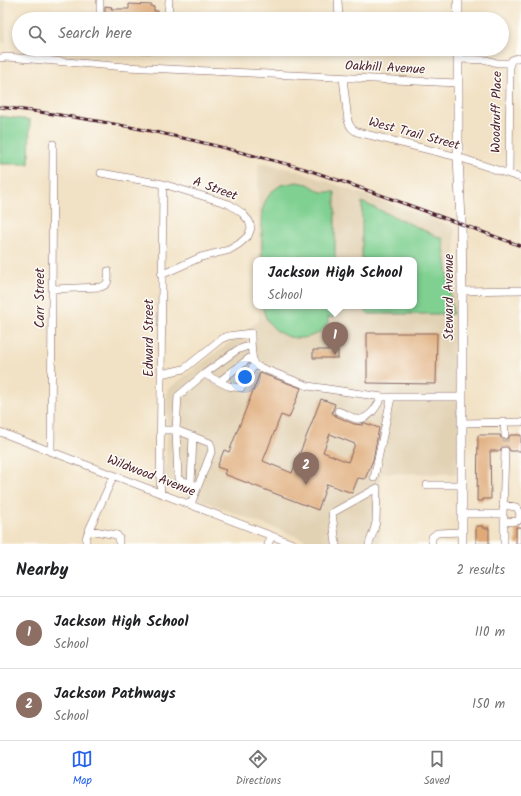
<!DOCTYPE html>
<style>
body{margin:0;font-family:Kalam,sans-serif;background:#f2f2f2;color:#202124}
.you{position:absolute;left:245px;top:377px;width:14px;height:14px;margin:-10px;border:3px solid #fff;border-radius:50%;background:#1a73e8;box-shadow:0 0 0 6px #1a73e833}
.badge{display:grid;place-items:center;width:26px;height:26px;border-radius:50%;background:#2563eb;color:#fff;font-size:13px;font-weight:700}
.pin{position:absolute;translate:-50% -33px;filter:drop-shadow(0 1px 2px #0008)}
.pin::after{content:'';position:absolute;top:21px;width:14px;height:12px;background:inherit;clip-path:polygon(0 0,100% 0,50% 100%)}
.popup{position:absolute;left:253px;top:257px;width:164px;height:52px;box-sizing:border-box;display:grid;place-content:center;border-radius:8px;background:#fff;filter:drop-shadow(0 1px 3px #0005);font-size:13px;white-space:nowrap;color:#757577}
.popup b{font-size:15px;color:#202124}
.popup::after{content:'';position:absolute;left:50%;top:100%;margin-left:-8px;border:8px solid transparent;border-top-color:#fff}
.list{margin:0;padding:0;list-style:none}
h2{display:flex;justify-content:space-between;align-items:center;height:52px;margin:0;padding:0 16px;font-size:17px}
h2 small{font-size:13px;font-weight:400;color:#757577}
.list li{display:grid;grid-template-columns:26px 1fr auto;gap:12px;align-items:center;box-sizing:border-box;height:72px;padding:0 16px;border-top:1px solid #e0e0e0}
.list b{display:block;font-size:15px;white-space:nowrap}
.list p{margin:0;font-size:13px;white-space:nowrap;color:#757577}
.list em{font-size:13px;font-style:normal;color:#757577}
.icon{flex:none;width:22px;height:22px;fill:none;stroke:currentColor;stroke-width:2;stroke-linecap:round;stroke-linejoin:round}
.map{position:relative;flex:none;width:521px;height:544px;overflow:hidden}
.search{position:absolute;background:#fff;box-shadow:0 2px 6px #0003;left:12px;right:12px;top:12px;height:44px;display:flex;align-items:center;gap:10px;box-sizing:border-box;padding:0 14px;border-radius:22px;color:#757577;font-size:15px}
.sheet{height:196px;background:#fff}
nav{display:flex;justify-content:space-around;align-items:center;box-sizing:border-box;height:56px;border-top:1px solid #e0e0e0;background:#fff;font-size:11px;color:#757577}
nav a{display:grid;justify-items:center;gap:2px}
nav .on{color:#2563eb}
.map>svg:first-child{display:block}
.built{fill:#e2d2b4}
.green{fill:#7fd091;stroke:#64785e}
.building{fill:#dfaa78;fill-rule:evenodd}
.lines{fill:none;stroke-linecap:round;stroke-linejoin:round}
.minor-tunnel{stroke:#d0bba6;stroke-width:7;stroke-dasharray:7 3.5;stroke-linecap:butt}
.minor-casing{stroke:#856361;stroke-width:8}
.major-casing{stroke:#856361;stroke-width:10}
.minor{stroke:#fff;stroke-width:7}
.major{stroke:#fff;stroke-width:9}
.rail-casing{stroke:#4a1f2b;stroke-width:3}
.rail{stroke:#fdfcf7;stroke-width:1.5;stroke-dasharray:4.5;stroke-linecap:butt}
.labels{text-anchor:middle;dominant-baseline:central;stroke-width:3;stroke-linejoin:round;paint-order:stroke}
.street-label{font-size:13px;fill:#4a1f2b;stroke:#fdfcf7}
</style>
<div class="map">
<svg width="521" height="544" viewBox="0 0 521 544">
<rect width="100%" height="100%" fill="#fdfcf7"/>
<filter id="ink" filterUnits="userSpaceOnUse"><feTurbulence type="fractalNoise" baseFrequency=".025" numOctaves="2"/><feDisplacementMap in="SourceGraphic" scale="8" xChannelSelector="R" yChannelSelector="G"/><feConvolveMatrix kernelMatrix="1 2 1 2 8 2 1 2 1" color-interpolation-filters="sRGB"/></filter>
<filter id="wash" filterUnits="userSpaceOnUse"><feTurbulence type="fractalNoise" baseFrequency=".012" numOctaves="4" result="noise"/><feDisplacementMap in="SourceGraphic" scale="16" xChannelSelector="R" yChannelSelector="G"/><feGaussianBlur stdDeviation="0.9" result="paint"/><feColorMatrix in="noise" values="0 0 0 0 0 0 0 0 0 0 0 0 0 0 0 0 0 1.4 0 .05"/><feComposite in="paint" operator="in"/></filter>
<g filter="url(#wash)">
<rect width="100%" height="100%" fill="#f2e2c5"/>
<path class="built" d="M0 0H5L6 43 0 42Z
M258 163 294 170 455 227 460 474 381 473 380 544H316L166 487 167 390 259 320V306H414V260H259Z"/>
<path class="green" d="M0 116 30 120 29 164H0Z
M297 182 308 184 321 192H335V260H262V211L265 202 271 192 281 185Z
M362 202 443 239 453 314H369L362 307V306H414V260H362Z
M262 306H334V318L328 317V323C326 326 323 330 320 332 300 344 277 338 266 318 264 314 264 310 262 306Z"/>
<g id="blocks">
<path class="building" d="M129 4 152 5V7H154V11H158V18L105 19V6L112 7 111 9H129Z
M367 333H437L436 384 367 383Z
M313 350H338V358H313Z
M260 373 301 388 289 418 281 415 263 461 292 473 321 399 335 404 332 413 336 416 354 424 363 425V423H365L379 428 373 460 365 479 358 478 352 493 327 484 318 510 224 474 226 470 217 467 224 450 229 452ZM330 434 355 444 348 462 323 452Z
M478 435H500L501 438 505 440 508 439 510 435H521V451H510L508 447 505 446 501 448 500 451H490L491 499H483V501H477Z
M476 526H483V528H489V544H476Z
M516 527H521V544H516Z"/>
</g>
</g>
<g filter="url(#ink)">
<use href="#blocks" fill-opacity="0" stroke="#856361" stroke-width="1"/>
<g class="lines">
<path class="minor-tunnel" d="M505 435V451"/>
<g class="minor-casing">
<path id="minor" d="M338 0 339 19
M100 19V0
M168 19 169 0
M110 49 167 50V49
M0 58 7 57 126 67 457 83
M458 59 487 60 497 63H510
M343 78 348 121C350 127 352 129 357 132L458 157 521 178
M101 173 163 184 229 204 242 213 249 221 251 228 248 236 239 244 229 250 201 257 161 275
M509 174 510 63 512 60 517 58H521
M52 289 101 287C110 284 108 279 108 271
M462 291 521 290
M161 374 184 369 221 339 228 336 251 333C251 344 251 354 254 365L308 386 382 397H462
M204 374 228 386 241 388 254 365
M220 381 252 356
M338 411C344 413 350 417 356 419 369 421 377 406 382 397
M504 422 505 435
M462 423 521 422
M161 430H176L178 479 198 486
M0 432 293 544
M51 452 53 144
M114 475 89 530 117 535 119 538V544
M374 478 391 398
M191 484 193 436
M427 485H462
M161 493 160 481 163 184
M191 504 212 450 210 443 176 430 178 396 204 374 237 350 251 345
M503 505 516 507C520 510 521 517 518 521L504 522
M462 514H482
M483 514H503L505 451
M504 518V544
M86 544V538L89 530
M268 544 272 536
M336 544 332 513 377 488 376 522 374 530 369 544
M432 544V537L437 533 462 532"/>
</g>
<g class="major-casing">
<path id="major" d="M458 19V0
M458 49V157L461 220 462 291V544"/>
</g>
<use href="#minor" class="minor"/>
<use href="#major" class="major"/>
<g class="rail-casing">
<path id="rail" d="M0 107C86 117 171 133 255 156 271 160 288 164 305 169 378 193 449 220 521 246"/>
</g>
<use href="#rail" class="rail"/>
</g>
</g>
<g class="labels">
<g class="street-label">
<text transform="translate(385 68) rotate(3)">Oakhill Avenue</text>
<text transform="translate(497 112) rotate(-89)">Woodruff Place</text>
<text transform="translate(414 134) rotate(15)">West Trail Street</text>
<text transform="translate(215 189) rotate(20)">A Street</text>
<text transform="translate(449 297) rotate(-90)">Steward Avenue</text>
<text transform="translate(40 298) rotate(-90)">Carr Street</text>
<text transform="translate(149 338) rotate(-90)">Edward Street</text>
<text transform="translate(151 476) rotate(21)">Wildwood Avenue</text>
</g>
</g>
</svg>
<div class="you"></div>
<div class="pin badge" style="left:335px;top:355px;background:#8d6e63">1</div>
<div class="popup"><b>Jackson High School</b>School</div>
<div class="pin badge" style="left:306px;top:485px;background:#8d6e63">2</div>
<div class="search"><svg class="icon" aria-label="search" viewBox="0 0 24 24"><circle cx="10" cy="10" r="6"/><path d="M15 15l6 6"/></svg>Search here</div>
</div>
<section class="sheet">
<h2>Nearby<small>2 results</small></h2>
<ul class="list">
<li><span class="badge" style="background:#8d6e63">1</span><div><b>Jackson High School</b><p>School</p></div><em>110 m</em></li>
<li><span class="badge" style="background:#8d6e63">2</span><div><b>Jackson Pathways</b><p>School</p></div><em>150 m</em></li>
</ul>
</section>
<nav>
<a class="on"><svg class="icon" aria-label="map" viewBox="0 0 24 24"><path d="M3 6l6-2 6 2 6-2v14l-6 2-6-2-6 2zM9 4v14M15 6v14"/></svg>Map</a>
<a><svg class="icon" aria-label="directions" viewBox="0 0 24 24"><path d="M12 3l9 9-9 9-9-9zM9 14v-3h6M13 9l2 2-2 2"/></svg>Directions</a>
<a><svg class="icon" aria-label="saved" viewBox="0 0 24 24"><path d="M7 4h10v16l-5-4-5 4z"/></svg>Saved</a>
</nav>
